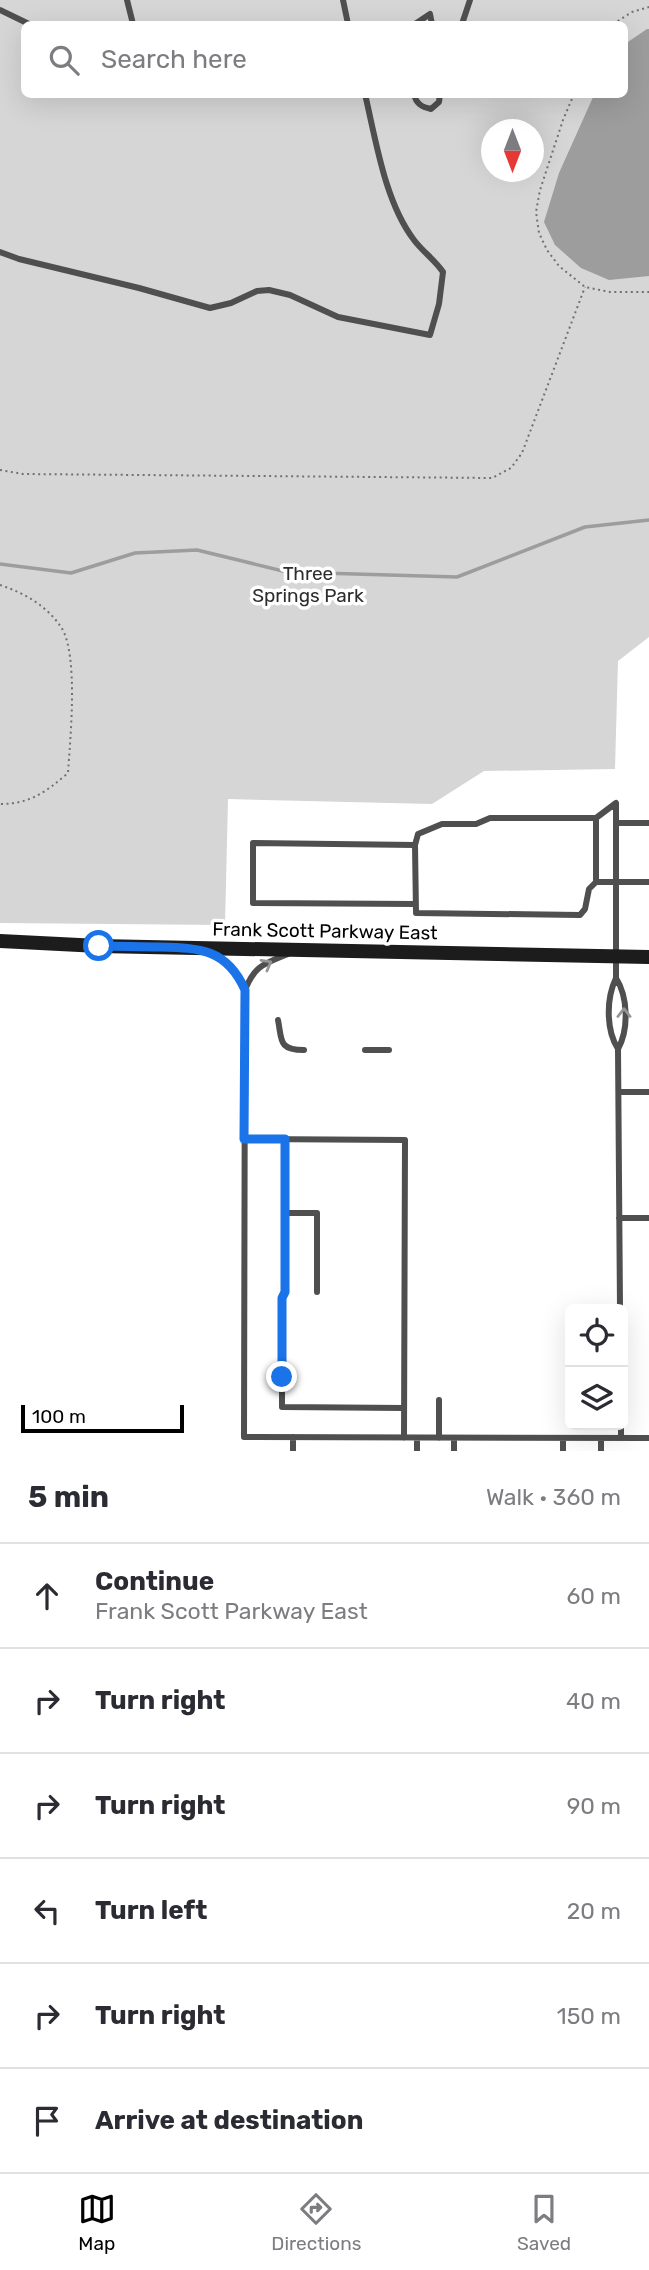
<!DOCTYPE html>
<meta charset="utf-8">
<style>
body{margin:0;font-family:Rubik,sans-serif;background:#f7f7f7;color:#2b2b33}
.controls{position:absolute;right:21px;bottom:21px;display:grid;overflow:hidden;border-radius:10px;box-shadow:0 7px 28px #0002}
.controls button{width:63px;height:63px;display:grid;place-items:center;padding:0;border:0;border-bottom:2px solid #e1e1e2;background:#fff;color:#2b2b33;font:35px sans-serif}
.compass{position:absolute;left:481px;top:119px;width:63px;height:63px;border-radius:50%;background:#fff;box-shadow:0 7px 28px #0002;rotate:180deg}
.scale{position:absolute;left:21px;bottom:18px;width:163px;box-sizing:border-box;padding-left:7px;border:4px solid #000;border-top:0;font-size:19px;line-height:24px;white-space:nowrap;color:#000;-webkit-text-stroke:5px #fff;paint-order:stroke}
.stop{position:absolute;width:21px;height:21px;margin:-16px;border:5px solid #1a73e8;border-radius:50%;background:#fff}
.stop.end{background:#1a73e8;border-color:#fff;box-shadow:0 2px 7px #0008}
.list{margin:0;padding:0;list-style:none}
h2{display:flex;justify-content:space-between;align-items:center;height:91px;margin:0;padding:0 28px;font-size:30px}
h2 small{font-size:23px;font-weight:400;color:#7c7c81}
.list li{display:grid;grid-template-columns:46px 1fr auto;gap:21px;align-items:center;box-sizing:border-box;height:105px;padding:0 28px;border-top:2px solid #e1e1e2}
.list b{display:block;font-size:26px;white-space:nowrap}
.list p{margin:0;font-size:23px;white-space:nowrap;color:#7c7c81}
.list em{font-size:23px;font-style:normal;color:#7c7c81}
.icon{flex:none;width:38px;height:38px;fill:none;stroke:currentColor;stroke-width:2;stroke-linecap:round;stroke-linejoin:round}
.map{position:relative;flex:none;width:649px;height:1451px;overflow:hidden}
.search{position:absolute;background:#fff;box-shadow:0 7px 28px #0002;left:21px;right:21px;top:21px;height:77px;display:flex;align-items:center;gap:18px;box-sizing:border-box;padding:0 24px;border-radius:10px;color:#7c7c81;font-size:26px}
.sheet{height:721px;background:#fff}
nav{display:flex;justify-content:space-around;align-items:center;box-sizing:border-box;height:98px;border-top:2px solid #e1e1e2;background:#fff;font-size:19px;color:#7c7c81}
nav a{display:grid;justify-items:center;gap:4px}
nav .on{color:#000}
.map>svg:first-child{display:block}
.green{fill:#d6d6d6;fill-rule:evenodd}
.water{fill:#9d9d9d}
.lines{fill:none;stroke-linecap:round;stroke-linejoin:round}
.stream{stroke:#9d9d9d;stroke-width:3.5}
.path{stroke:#717171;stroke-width:2;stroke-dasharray:2 3.5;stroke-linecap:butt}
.service{stroke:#4f4f4f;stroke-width:6}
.secondary{stroke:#1c1c1c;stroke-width:14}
.oneway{stroke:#959595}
.route{stroke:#1a73e8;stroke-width:9}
.labels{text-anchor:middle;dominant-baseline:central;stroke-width:7;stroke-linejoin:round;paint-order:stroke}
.park-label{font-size:19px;fill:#2d2d2d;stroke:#fff}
.street-label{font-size:19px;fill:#000;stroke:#fff}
</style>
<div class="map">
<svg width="649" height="1451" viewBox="0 0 649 1451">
<rect width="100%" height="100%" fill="#fff"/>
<path class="green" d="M0 0H649V637L618 661 615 769 484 771 432 804 228 799 225 925 0 923ZM24 24H624V94H24ZM491 130H534V172H491Z"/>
<path class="water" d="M647 29H649V276L609 280 581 268 555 245 544 222 559 173 594 95 624 94 625 44Z"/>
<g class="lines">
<path class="stream" d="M0 564 71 573 135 553 197 550 287 572 457 577 585 527 649 520"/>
<path class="path" d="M613 24 632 12 649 7
M574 94 563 120 540 190 536 212 539 233 547 250 559 266 585 287 610 292H649
M0 470 23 474 492 478 511 468 522 453 585 287
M0 585C24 593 46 605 61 627 79 654 70 740 68 773 46 792 30 804 0 804"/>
<path class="service" d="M127 0 133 24
M343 0 348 24
M0 10 29 24
M415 24 430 14 432 24
M462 24 470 0
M414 94C416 104 422 107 431 109L439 102 440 94
M0 252 19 259 139 288 210 308 231 303 257 291 269 290 290 295 338 317 430 335 439 304 443 272C435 260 423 252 414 240 385 202 376 141 365 94
M616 803V882H596L589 889 585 909 580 915 416 913 415 845 418 834 442 824H476L490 818H596Z
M596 818V882
M616 823H649
M415 845 253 843V903L415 904
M208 952C227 960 237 972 245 990
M288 954C264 964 255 965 245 990L244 1437 649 1438
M616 978C628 997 629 1029 618 1049L620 1309
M278 1020C282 1040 278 1050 304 1050
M618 1049C606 1030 606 999 616 978V882H649
M365 1050H389
M619 1092H649
M245 1139 405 1140 404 1438
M285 1139V1292L282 1298V1407L404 1408
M285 1213H317V1292
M619 1218H649
M621 1425V1438
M417 1438V1451
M439 1438V1400
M563 1438V1451
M293 1451V1437
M454 1451V1438
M601 1451V1438"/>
<path class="secondary" d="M0 941 99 946 649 957"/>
</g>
<defs><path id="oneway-chevron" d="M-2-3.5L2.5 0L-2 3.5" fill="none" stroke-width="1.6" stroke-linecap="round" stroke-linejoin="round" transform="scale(1.75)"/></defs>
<g class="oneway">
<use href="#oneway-chevron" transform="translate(267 964) rotate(-29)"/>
<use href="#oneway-chevron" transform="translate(624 1013) rotate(-90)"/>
</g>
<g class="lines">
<path class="route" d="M99 946C120 946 140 947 160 947 200 948 227 949 245 990L244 1139H285V1292L282 1298V1377"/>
</g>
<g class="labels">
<g class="park-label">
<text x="308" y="573">Three<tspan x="308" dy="22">Springs Park</tspan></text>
</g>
<g class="street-label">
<text transform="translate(325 931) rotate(1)">Frank Scott Parkway East</text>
</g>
</g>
</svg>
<div class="controls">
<button><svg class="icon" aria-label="locate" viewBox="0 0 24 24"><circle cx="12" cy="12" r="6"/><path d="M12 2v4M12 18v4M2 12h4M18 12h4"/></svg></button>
<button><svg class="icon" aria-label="layers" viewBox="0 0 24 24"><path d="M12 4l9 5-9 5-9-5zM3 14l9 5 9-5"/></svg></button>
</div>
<svg class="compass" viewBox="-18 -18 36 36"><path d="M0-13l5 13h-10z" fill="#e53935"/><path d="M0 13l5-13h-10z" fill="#7c7c81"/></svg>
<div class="scale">100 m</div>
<div class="stop" style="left:99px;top:946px"></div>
<div class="stop end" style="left:282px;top:1377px"></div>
<div class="search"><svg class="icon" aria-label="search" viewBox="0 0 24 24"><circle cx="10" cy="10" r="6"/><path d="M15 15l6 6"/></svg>Search here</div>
</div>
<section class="sheet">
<h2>5 min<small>Walk · 360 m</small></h2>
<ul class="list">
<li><svg class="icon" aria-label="ahead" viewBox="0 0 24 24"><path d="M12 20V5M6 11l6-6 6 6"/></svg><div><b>Continue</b><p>Frank Scott Parkway East</p></div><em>60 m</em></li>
<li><svg class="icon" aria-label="right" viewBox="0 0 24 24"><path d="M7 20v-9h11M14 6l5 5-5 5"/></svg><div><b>Turn right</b></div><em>40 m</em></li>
<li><svg class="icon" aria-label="right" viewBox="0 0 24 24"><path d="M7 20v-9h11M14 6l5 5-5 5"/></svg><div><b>Turn right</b></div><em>90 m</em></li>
<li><svg class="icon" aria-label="left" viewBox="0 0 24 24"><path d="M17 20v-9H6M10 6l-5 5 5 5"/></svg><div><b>Turn left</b></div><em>20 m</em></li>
<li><svg class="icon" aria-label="right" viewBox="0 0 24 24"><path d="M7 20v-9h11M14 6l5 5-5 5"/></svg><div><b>Turn right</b></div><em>150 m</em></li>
<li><svg class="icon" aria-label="arrive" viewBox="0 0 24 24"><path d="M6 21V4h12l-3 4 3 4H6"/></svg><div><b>Arrive at destination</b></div></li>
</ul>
</section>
<nav>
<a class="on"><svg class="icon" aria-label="map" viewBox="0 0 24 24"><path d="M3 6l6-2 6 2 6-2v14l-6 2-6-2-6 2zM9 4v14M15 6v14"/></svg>Map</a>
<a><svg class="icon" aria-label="directions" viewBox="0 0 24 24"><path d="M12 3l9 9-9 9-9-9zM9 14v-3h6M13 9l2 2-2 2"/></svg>Directions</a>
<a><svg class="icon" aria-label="saved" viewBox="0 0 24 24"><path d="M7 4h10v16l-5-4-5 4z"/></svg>Saved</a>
</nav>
